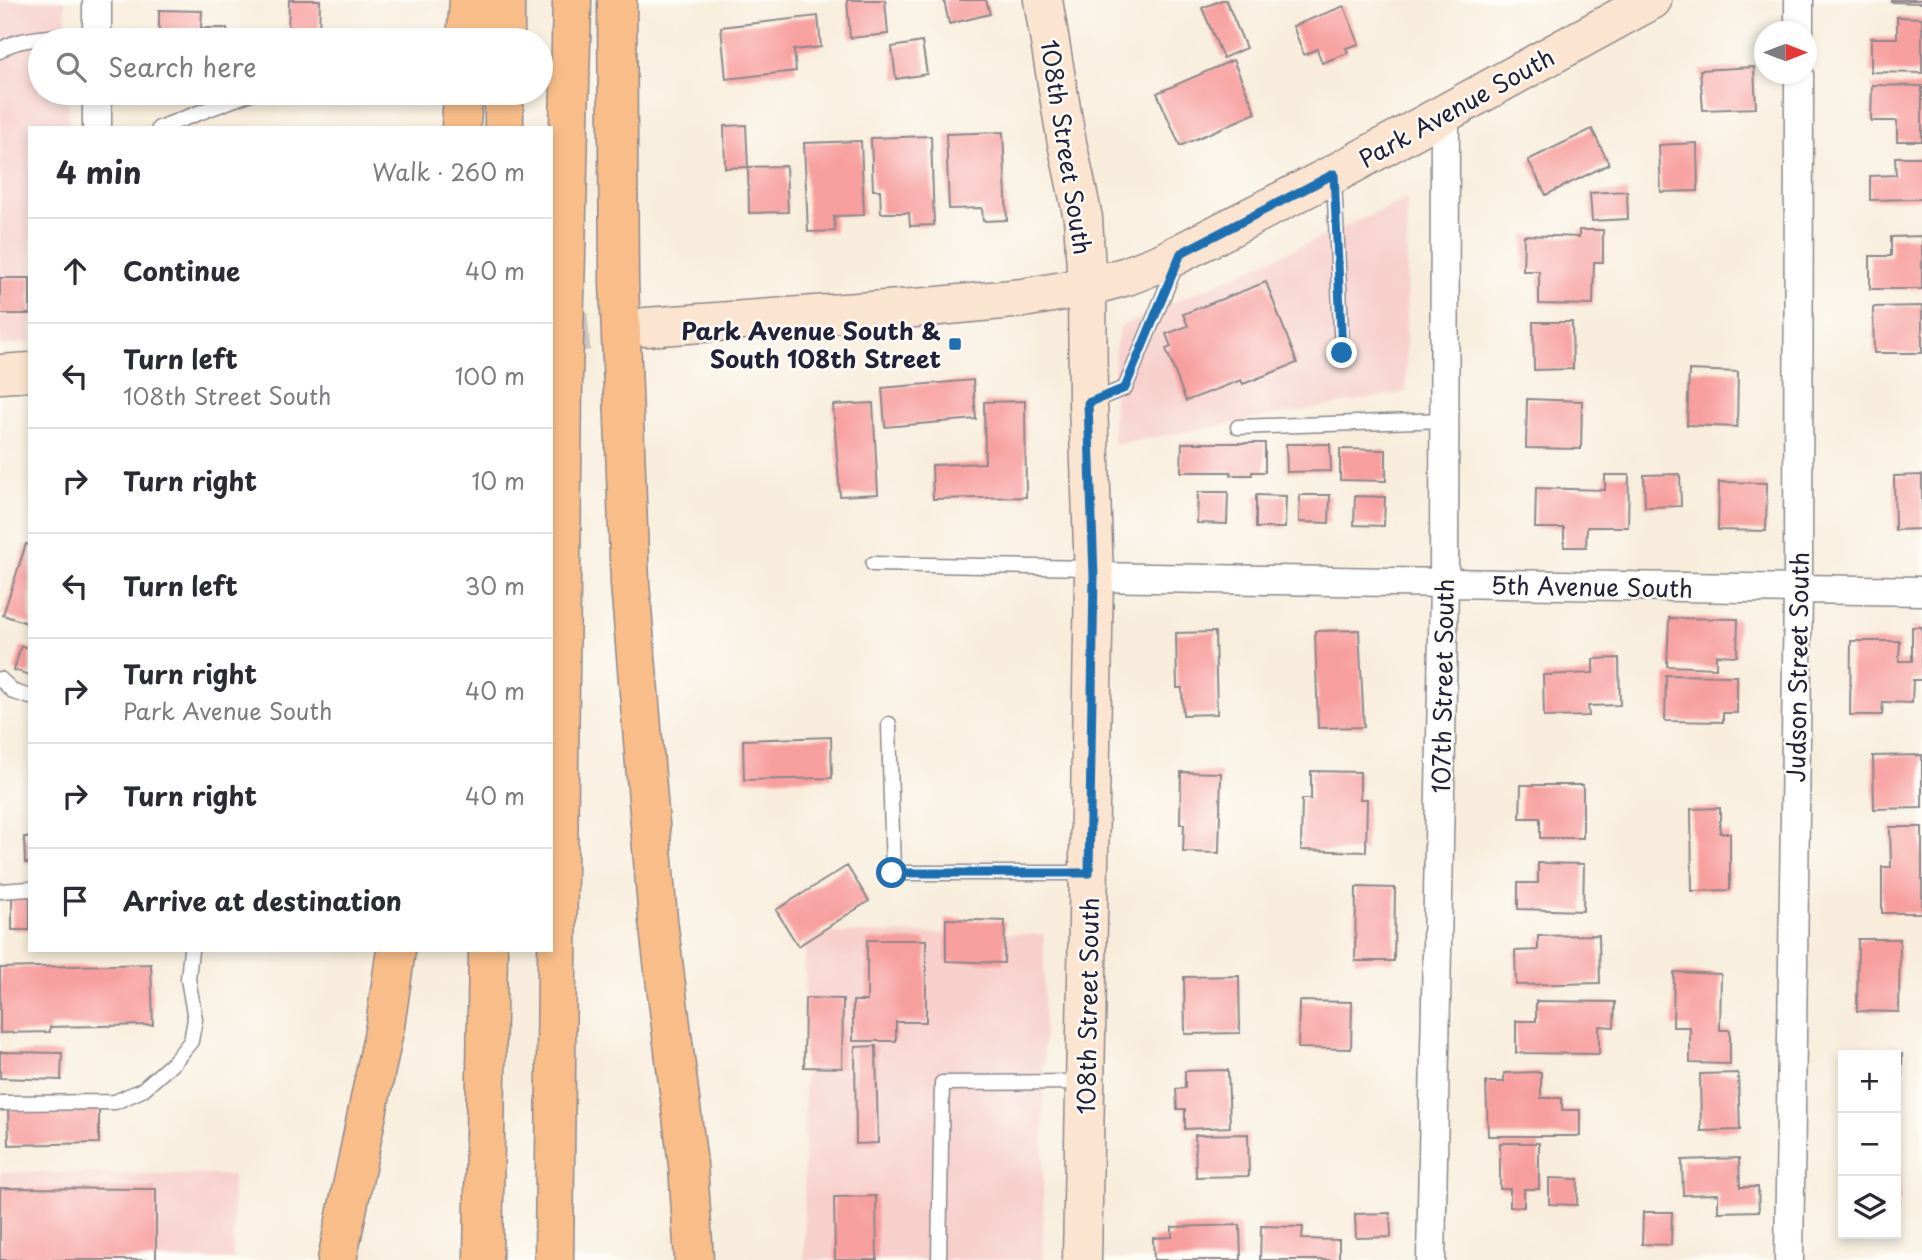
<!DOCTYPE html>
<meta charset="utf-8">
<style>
body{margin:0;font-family:"Playpen Sans",sans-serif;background:#f2f2f3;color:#2b2b33}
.controls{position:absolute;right:21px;bottom:21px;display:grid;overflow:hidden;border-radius:0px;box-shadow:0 4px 10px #0003}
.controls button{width:63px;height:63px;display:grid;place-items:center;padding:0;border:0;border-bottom:2px solid #e1e1e2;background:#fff;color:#2b2b33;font:35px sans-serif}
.compass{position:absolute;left:1754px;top:21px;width:63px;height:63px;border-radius:50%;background:#fff;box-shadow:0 4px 10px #0003;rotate:90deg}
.stop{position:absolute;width:21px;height:21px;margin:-16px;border:5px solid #1f6fb2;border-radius:50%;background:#fff}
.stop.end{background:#1f6fb2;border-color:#fff;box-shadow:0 2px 7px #0008}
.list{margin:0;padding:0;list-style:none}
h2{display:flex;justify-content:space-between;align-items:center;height:91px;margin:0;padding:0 28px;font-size:30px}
h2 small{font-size:23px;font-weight:400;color:#7c7c81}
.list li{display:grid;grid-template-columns:46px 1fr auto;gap:21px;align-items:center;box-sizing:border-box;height:105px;padding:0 28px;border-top:2px solid #e1e1e2}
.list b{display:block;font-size:26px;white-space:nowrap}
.list p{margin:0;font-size:23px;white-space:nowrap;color:#7c7c81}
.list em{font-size:23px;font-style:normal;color:#7c7c81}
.icon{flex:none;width:38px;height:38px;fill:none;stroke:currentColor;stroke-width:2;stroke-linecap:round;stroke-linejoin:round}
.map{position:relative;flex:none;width:1922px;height:1260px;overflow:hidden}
.search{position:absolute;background:#fff;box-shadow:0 4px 10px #0003;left:28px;top:28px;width:525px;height:77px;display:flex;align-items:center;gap:18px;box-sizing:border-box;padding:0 24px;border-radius:38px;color:#7c7c81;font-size:26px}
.panel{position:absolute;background:#fff;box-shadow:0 4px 10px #0003;left:28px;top:126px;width:525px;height:826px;border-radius:0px}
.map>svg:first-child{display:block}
.built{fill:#f7d0cc}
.building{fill:#f79f9e}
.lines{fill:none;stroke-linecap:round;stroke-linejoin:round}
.secondary-tunnel{stroke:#cdc4bc;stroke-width:38;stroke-dasharray:38 19;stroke-linecap:butt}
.lane-casing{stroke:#8d888c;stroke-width:17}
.street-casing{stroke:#8d888c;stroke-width:31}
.secondary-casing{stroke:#8d888c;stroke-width:41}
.highway-casing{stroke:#8d888c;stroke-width:41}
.lane{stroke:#fff;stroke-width:14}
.street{stroke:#fff;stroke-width:28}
.secondary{stroke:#fce5d0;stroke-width:38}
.highway{stroke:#f8bd89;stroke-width:38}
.route{stroke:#1f6fb2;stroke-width:9}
.poi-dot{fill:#1f6fb2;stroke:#fdfcf7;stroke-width:2.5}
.labels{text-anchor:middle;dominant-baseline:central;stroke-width:5;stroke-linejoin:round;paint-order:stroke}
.street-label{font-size:24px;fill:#22223b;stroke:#fdfcf7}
.poi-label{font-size:24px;font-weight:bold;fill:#22223b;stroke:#fdfcf7;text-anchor:end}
</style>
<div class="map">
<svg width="1922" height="1260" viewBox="0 0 1922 1260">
<rect width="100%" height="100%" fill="#fdfcf7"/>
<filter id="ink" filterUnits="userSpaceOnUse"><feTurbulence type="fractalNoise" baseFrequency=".0143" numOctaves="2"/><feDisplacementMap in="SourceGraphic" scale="14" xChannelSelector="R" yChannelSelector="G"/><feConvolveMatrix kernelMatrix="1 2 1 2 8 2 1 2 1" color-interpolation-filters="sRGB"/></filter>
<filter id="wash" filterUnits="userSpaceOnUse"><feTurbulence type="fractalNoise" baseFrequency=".00686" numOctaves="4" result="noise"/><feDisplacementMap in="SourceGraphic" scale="28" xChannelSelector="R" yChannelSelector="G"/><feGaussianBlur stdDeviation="1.57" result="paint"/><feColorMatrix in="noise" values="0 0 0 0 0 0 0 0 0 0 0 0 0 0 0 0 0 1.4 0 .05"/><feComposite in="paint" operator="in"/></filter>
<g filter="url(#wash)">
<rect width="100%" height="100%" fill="#f8eddc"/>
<path class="built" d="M0 0H65L66 40H40V93H68L69 128H30V342L0 345Z
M1407 199 1406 392 1113 445 1115 348 1121 326Z
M805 933 1044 934 1043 1260H804Z
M0 1172 233 1175V1260H0Z"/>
<g id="blocks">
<path class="building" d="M289 0H320L319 34H288Z
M847 0H885L888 34 850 38Z
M944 0H986L990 14 949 24Z
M1222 0H1226L1246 48 1223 58 1202 8Z
M1891 0H1922V3L1891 2Z
M1344 6 1359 44 1346 48 1348 53 1322 63 1317 49 1304 55 1293 26Z
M159 10 202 11 201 28H227V40H159Z
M818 16 821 47 794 50 796 71 726 79 721 27Z
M1897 17 1922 18V73L1871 72V38H1897Z
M922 42 927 74 896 79 892 47Z
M1233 60 1256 113 1180 146 1157 93Z
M1754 67 1756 108 1703 110 1700 70Z
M1872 85 1922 86V141H1897V121H1871Z
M746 125 748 167 725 168 724 126Z
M1592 129 1609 164 1546 195 1528 160Z
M1003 132 1007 220 983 221 982 208 949 209 946 134Z
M931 136 934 225 910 226 909 213H881L880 190H873L871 138Z
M861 141 864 215 834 216 835 231 808 232 804 143Z
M1697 143 1698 191 1661 192 1659 145Z
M1895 157H1922V199L1870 200V176L1896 175Z
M786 166 788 212 749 213 748 167Z
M1627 191 1628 219 1592 221 1590 193Z
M1579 230H1603V262H1594L1593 305 1539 304V271H1523L1524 235 1579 237Z
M1922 236V289H1870V256H1891V237Z
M0 278H30V314H0Z
M1266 282 1297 363 1243 384 1241 380 1186 401 1166 349 1171 347 1166 334 1188 326 1183 314Z
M1922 306V353H1874L1873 307Z
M1533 322H1572L1573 369 1534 370Z
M1689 370 1738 372 1737 427 1687 425Z
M973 380 976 419 885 427 882 388Z
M1527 399 1582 401 1581 449 1526 448Z
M1025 401 1026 497 933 499 932 465 985 463 984 402Z
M873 403 878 494 840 496 833 405Z
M1182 443H1265V472H1252V475H1231V472H1181Z
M1286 444H1330L1331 471 1287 472Z
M1340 449 1386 450V481L1340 480Z
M1680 474 1681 506 1645 507 1644 475Z
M1605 475H1629L1628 527H1587L1586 547H1564V528H1535L1536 488 1605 490Z
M1922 475V529L1895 530 1894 476Z
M1719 482 1767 483 1766 531 1718 530Z
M1198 492H1228L1227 524 1197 523Z
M1256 495 1286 496 1285 528H1256Z
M1300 495H1330L1329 523 1299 522Z
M1355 496 1385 497 1384 526 1354 525Z
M26 544 30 545V624L3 615Z
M1669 618 1738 619 1737 656 1716 655V668L1667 666Z
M1912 627H1922V680H1913L1912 703 1883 702 1882 715H1850L1851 641H1900L1899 661H1912Z
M1359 630 1364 727 1318 728 1315 631Z
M1215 632 1217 714 1183 715 1182 688H1177L1176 633Z
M21 646 30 648V675L14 670Z
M1619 658 1620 705 1588 706 1589 716 1544 717 1543 675 1593 673V659Z
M1666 675 1737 676V713H1723V722L1665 721Z
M831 737 832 778 744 780 743 740Z
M1922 755V808L1874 809 1873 756Z
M1311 771 1360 772V799H1367L1366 852 1301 850 1302 799H1311Z
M1181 772 1221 773 1219 853 1183 852 1184 824H1180Z
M1521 785H1583V838H1540V818H1520Z
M1720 808V833H1730V890L1692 891 1691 809Z
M1890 827H1922V913H1882V867H1891Z
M24 837H30V863H25Z
M1538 863 1584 864 1583 911 1518 909V883H1538Z
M847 866 869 901 798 946 776 910Z
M1356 887 1395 888 1394 961H1355Z
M12 894H30V930H12Z
M946 919 1005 921 1004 963 946 961Z
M1599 935 1600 983 1516 985 1515 951 1538 950V936Z
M1858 939H1900L1899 1012 1857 1011Z
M867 940H926V1022H896V1041H853V1001H867Z
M151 964 153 1025 50 1027V1032L0 1033V968Z
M1674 972 1721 974 1720 1030H1730V1064L1690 1063V1027H1673Z
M1239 976 1240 1033 1185 1034 1184 977Z
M805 998 843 999 842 1068 804 1067Z
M1299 1001 1352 1002 1351 1049 1298 1048Z
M1536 1001 1615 1002 1614 1027 1599 1026V1054L1516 1053V1021H1536Z
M876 1046 878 1143 856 1144 855 1047Z
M0 1052 62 1053 61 1080 0 1078Z
M1896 1054H1902V1092H1896Z
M1228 1070 1230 1127 1185 1129V1109H1177L1176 1089 1185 1088V1071Z
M1541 1072V1098H1562V1110H1580V1136H1488L1486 1082H1504V1073Z
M1738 1073 1740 1130 1701 1131 1700 1074Z
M99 1109V1143L9 1145 8 1110Z
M1248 1134 1249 1176 1196 1177 1195 1135Z
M1500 1143H1539V1189H1524V1207H1510V1189H1500Z
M1739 1158 1740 1187H1758L1759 1211 1718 1212V1194L1683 1195 1682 1160Z
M1896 1168H1900V1203H1896Z
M1549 1178 1578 1179 1577 1205 1549 1204Z
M0 1188 156 1189V1260H0Z
M876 1196 877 1260H835L834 1197Z
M1643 1212H1672L1671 1245 1642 1244Z
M1390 1213 1391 1237 1356 1238 1355 1214Z
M1240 1225 1241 1260H1154L1153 1238 1172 1237V1227Z
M1261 1226 1303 1227 1302 1239 1339 1240V1260H1260Z"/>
</g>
</g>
<g filter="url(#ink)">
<use href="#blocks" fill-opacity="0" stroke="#8d888c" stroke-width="2"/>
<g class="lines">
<path class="secondary-tunnel" d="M551 334 646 327"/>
<g class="lane-casing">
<path id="lane" d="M0 51C16 35 74 36 97 35
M159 128 251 93
M1334 178 1342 353
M1092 401 1125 388 1176 265
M1238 427 1445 420
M873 564 1092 568
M0 679 14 692 30 697
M889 724 893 873H1088
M0 891 30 889
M0 1103 115 1102 142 1090 174 1062 191 1041 195 1019 188 979 191 950
M939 1260 942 1083 1084 1082"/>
</g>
<g class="street-casing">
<path id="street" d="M97 0V40
M1799 32V0
M97 93V128
M1094 577 1922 591
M1431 1260 1444 583 1445 113
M1789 1260 1798 589 1799 74"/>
</g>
<g class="secondary-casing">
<path id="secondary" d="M1043 0 1066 138 1083 218 1087 287 1088 403 1094 577 1082 1260
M646 327 928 307 1023 298 1087 287 1127 276 1163 262 1334 174 1652 0
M0 374 30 372"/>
</g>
<g class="highway-casing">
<path id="highway" d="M617 0 619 281 630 584 658 920 688 1165 694 1260
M466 40 469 0
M505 40V0
M461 128 463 93
M504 128V93
M337 1260 385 1026 396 950
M483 1260 488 950
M554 1260 563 379 572 0"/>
</g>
<use href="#lane" class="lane"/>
<use href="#street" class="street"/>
<use href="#secondary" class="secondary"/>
<use href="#highway" class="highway"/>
</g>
</g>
<g class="lines" filter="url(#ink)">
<path class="route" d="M892 873H1089L1094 577 1088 403 1125 388 1181 253 1334 174 1342 353"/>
</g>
<rect class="poi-dot" x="948" y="337" width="14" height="14" rx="3.5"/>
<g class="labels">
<g class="street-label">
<text transform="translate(1456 107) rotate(-29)">Park Avenue South</text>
<text transform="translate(1067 147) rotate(81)">108th Street South</text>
<text transform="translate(1592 586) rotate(1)">5th Avenue South</text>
<text transform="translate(1797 667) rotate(-89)">Judson Street South</text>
<text transform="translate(1442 686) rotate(-89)">107th Street South</text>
<text transform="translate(1087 1006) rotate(-89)">108th Street South</text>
</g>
<g class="poi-label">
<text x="941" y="330">Park Avenue South &amp;<tspan x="941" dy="28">South 108th Street</tspan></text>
</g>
</g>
</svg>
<div class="controls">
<button>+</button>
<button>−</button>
<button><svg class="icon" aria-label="layers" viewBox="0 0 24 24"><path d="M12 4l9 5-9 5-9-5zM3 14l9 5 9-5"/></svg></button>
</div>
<svg class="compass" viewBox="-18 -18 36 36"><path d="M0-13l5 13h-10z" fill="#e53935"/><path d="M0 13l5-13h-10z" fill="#7c7c81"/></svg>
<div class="stop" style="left:892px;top:873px"></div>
<div class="stop end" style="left:1342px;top:353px"></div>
<div class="search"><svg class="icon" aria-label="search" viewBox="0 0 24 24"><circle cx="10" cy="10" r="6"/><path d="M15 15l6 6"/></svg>Search here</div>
<section class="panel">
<h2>4 min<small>Walk · 260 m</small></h2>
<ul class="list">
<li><svg class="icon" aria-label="ahead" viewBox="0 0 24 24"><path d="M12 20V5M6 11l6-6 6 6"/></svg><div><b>Continue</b></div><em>40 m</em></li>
<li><svg class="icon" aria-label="left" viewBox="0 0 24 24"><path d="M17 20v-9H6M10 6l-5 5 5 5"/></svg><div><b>Turn left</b><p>108th Street South</p></div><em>100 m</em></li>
<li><svg class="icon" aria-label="right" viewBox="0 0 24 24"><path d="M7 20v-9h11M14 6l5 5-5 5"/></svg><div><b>Turn right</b></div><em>10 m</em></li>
<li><svg class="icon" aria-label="left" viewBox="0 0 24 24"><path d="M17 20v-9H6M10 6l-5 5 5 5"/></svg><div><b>Turn left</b></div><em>30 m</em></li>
<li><svg class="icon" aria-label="right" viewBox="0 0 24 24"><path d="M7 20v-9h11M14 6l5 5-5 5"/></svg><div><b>Turn right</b><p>Park Avenue South</p></div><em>40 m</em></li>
<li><svg class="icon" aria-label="right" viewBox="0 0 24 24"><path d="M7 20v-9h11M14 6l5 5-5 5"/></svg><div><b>Turn right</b></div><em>40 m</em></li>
<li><svg class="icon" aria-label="arrive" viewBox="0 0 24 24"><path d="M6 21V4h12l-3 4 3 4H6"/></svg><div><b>Arrive at destination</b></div></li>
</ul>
</section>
</div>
